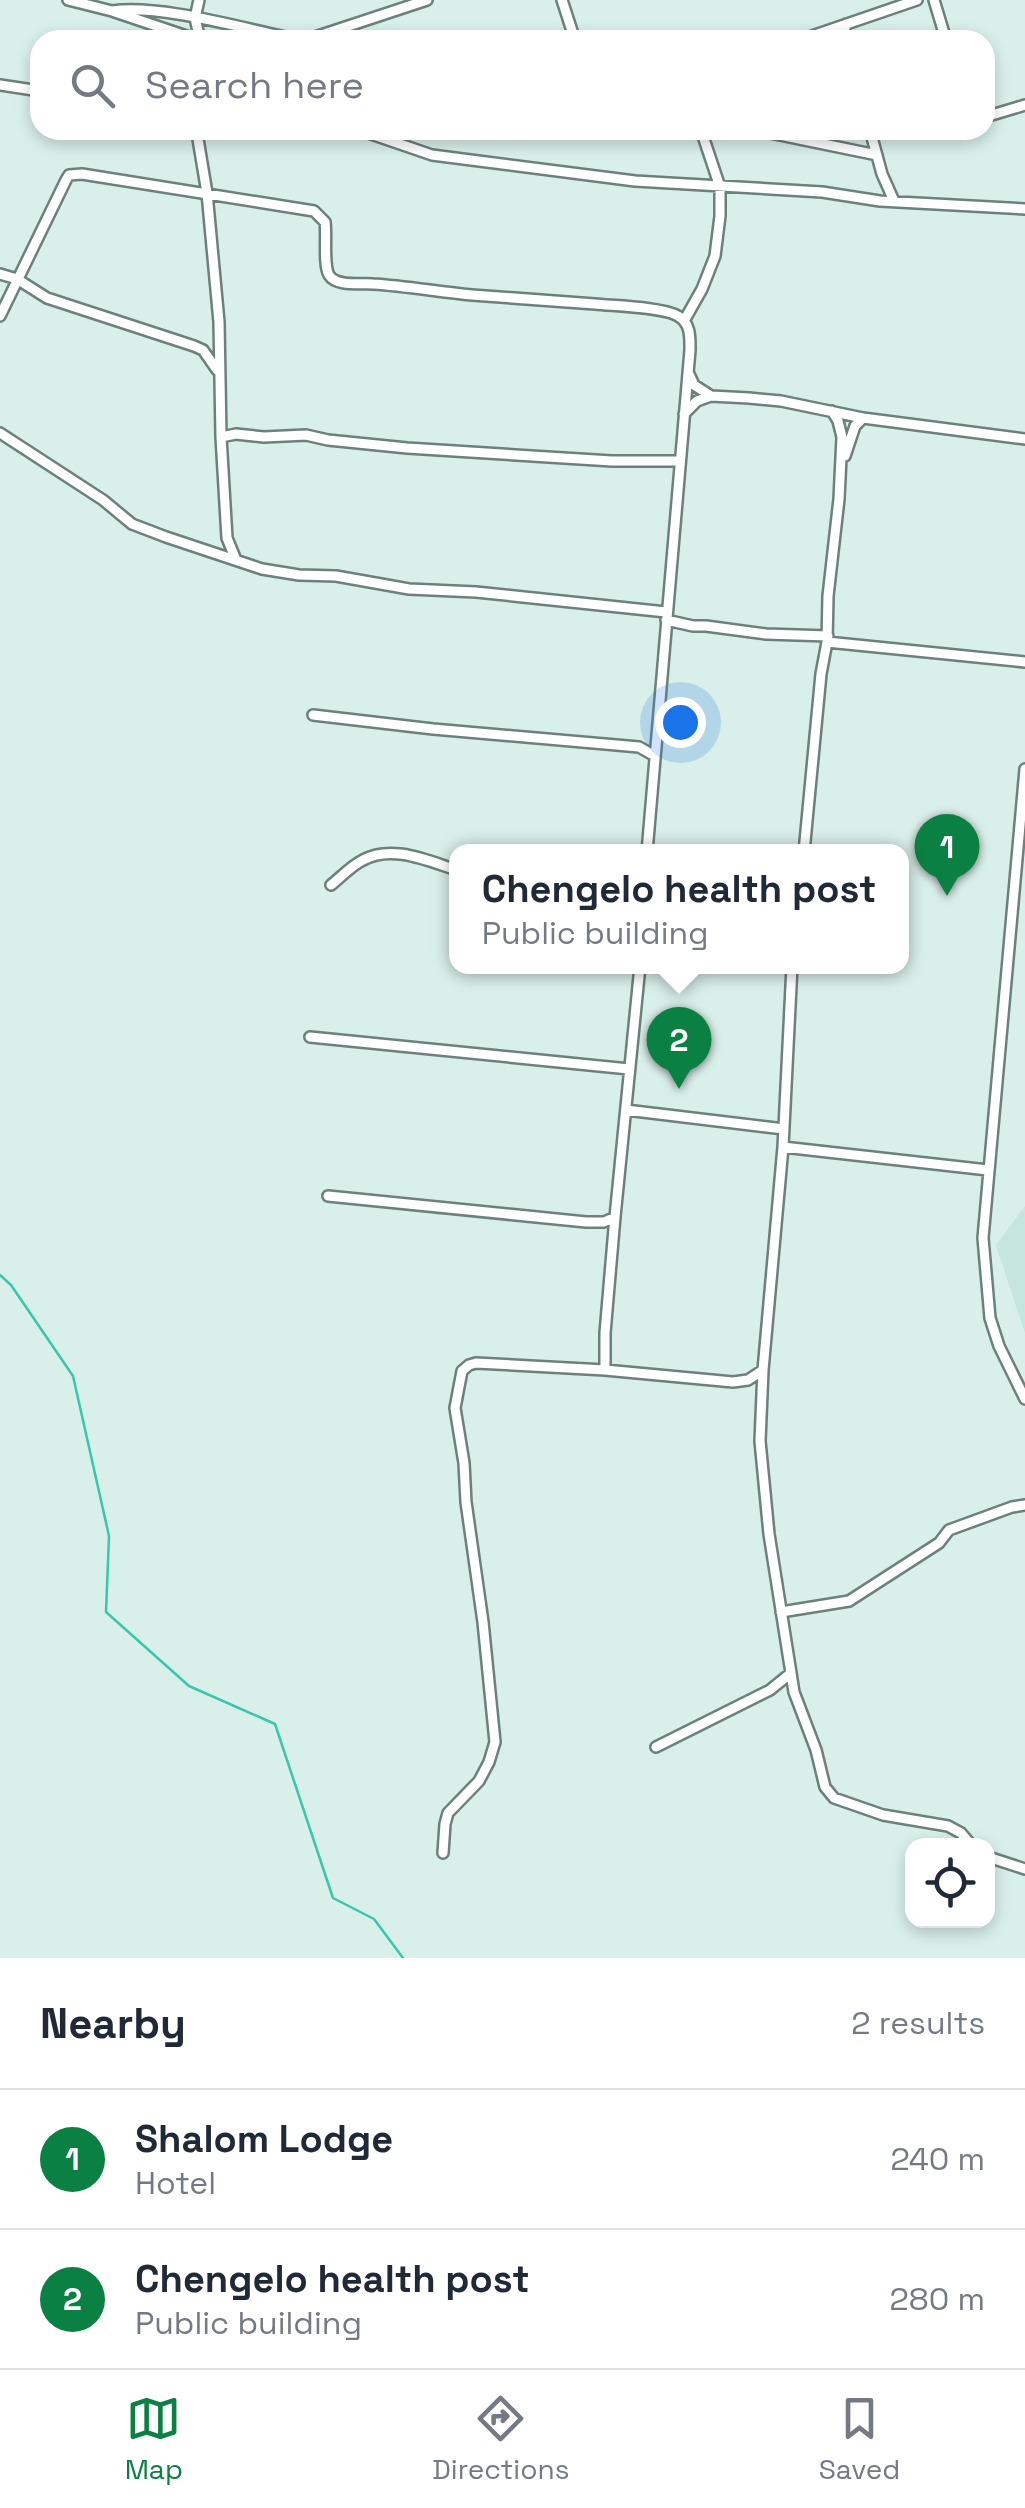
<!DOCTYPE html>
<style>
body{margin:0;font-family:"Space Grotesk",sans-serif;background:#f6f6f7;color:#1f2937}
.controls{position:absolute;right:30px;bottom:30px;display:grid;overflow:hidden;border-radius:20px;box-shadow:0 5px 15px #0003}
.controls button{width:90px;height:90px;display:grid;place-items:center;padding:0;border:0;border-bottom:2px solid #e0e1e3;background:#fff;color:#1f2937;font:50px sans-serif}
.you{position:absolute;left:680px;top:722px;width:35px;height:35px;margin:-25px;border:8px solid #fff;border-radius:50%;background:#1a73e8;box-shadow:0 0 0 15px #1a73e833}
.badge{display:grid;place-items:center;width:65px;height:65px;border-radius:50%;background:#0b8043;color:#fff;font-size:32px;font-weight:700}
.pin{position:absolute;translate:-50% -82px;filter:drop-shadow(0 2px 5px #0008)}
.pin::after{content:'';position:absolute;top:52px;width:35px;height:30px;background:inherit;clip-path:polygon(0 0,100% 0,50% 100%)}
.popup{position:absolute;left:449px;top:844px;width:460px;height:130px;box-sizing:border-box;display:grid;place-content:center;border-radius:20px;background:#fff;filter:drop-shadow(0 2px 8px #0005);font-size:32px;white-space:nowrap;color:#747a83}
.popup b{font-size:38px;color:#1f2937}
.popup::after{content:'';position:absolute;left:50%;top:100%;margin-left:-20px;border:20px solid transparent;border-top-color:#fff}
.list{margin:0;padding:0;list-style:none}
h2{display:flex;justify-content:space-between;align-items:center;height:130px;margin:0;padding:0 40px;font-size:42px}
h2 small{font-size:32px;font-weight:400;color:#747a83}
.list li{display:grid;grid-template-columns:65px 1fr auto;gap:30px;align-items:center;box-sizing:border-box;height:140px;padding:0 40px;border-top:2px solid #e0e1e3}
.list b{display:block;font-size:38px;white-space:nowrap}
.list p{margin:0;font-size:32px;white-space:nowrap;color:#747a83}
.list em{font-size:32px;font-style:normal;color:#747a83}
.icon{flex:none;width:55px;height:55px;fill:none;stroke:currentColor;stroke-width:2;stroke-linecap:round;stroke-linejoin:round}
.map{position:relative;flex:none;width:1025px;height:1958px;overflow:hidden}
.search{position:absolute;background:#fff;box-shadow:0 5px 15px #0003;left:30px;right:30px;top:30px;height:110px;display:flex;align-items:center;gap:25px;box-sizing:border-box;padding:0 35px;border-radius:30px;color:#747a83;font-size:38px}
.sheet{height:410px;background:#fff}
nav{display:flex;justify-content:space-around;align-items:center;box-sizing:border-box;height:140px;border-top:2px solid #e0e1e3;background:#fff;font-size:28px;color:#747a83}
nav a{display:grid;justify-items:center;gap:5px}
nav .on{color:#0b8043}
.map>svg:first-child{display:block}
.built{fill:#c6e5dc}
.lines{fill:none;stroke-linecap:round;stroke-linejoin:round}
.stream{stroke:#37c7ab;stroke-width:2.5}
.minor-casing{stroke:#6d817b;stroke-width:14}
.minor{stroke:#fff;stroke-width:9}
</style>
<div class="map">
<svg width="1025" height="1958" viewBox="0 0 1025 1958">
<rect width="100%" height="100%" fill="#d9efe9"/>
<path class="built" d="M1025 1206V1333L996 1245Z"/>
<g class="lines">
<path class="stream" d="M0 1275 11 1285 73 1376 109 1536 106 1612 189 1686 275 1724 333 1898 374 1919 403 1958"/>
<g class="minor-casing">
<path id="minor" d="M68 0 112 11 198 40
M199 0 195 18 200 40
M562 0 575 40
M934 0 946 40
M112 11C164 4 247 30 300 40
M306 40 427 0
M800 40 917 0
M842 40 846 24
M0 85 40 91
M985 117 1025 105
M200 130 198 139 207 193 219 322 221 437 227 538 236 560
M359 130 432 155 635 181 822 192 880 201 1025 209
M755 130 877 155
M870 130 882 174 894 201
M0 274 17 279 47 298 194 346 203 350 217 370
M0 316 66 180 69 175 82 174 314 211 325 222C327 235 323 265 329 275 336 287 361 283 373 284 406 286 439 292 472 295 513 298 554 301 595 304 614 306 663 307 678 316 691 323 690 338 690 350L647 852
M684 321 702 289 715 256 720 216V187L701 130
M689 374 694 385 711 396
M684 414 697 401 711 396 749 398 781 401 863 418 1025 439
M0 433 103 500 132 524 166 537 262 569 299 575 336 576 409 589 476 592 666 612
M221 437 236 434 264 437 306 435 328 440 407 448 612 461H680
M845 456 855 426 863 418
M666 620 693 626H706L766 634 828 636
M827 642 1025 662
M313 715 433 729 639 747 655 756
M1025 769 983 1238 990 1318 999 1346 1025 1399
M804 852 821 674 827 642 828 596 839 499 842 437 838 421 832 411
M331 885C341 877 351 866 363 860 392 844 428 861 457 870
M792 966 783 1147 763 1370 760 1441 769 1534 794 1692 816 1750 825 1787 834 1798 883 1815 948 1826 961 1833 972 1846
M310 1037 629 1069
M626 1110 784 1129
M783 1147 988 1170
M328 1196 586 1222H604L615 1217
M605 1370V1333L615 1217 640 966
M781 1612 849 1601 939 1543 949 1530 1012 1507 1025 1505
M656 1747 770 1690 791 1673
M443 1853 445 1824 448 1813 479 1781 489 1762 495 1742 483 1622 466 1502 464 1463 455 1408 462 1371 469 1365 476 1363 605 1370 733 1382 748 1380 763 1370
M988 1857 1025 1869"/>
</g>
<use href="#minor" class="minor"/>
</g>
</svg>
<div class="controls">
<button><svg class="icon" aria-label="locate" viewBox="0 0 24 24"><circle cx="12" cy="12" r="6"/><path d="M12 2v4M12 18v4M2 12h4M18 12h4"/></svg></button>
</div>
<div class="you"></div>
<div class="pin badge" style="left:947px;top:896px">1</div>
<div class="pin badge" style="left:679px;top:1089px">2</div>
<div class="popup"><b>Chengelo health post</b>Public building</div>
<div class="search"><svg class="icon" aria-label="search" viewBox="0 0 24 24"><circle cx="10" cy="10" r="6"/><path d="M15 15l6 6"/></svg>Search here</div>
</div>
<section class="sheet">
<h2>Nearby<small>2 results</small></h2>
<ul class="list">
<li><span class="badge">1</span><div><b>Shalom Lodge</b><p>Hotel</p></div><em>240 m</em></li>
<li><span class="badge">2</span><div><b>Chengelo health post</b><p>Public building</p></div><em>280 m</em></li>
</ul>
</section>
<nav>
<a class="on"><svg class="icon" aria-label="map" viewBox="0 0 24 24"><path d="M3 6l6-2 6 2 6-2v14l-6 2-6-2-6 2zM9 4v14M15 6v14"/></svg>Map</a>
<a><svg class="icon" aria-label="directions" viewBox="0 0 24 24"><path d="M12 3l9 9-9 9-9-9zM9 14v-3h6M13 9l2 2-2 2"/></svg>Directions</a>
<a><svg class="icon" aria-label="saved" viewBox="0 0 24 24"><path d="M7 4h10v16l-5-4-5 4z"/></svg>Saved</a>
</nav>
